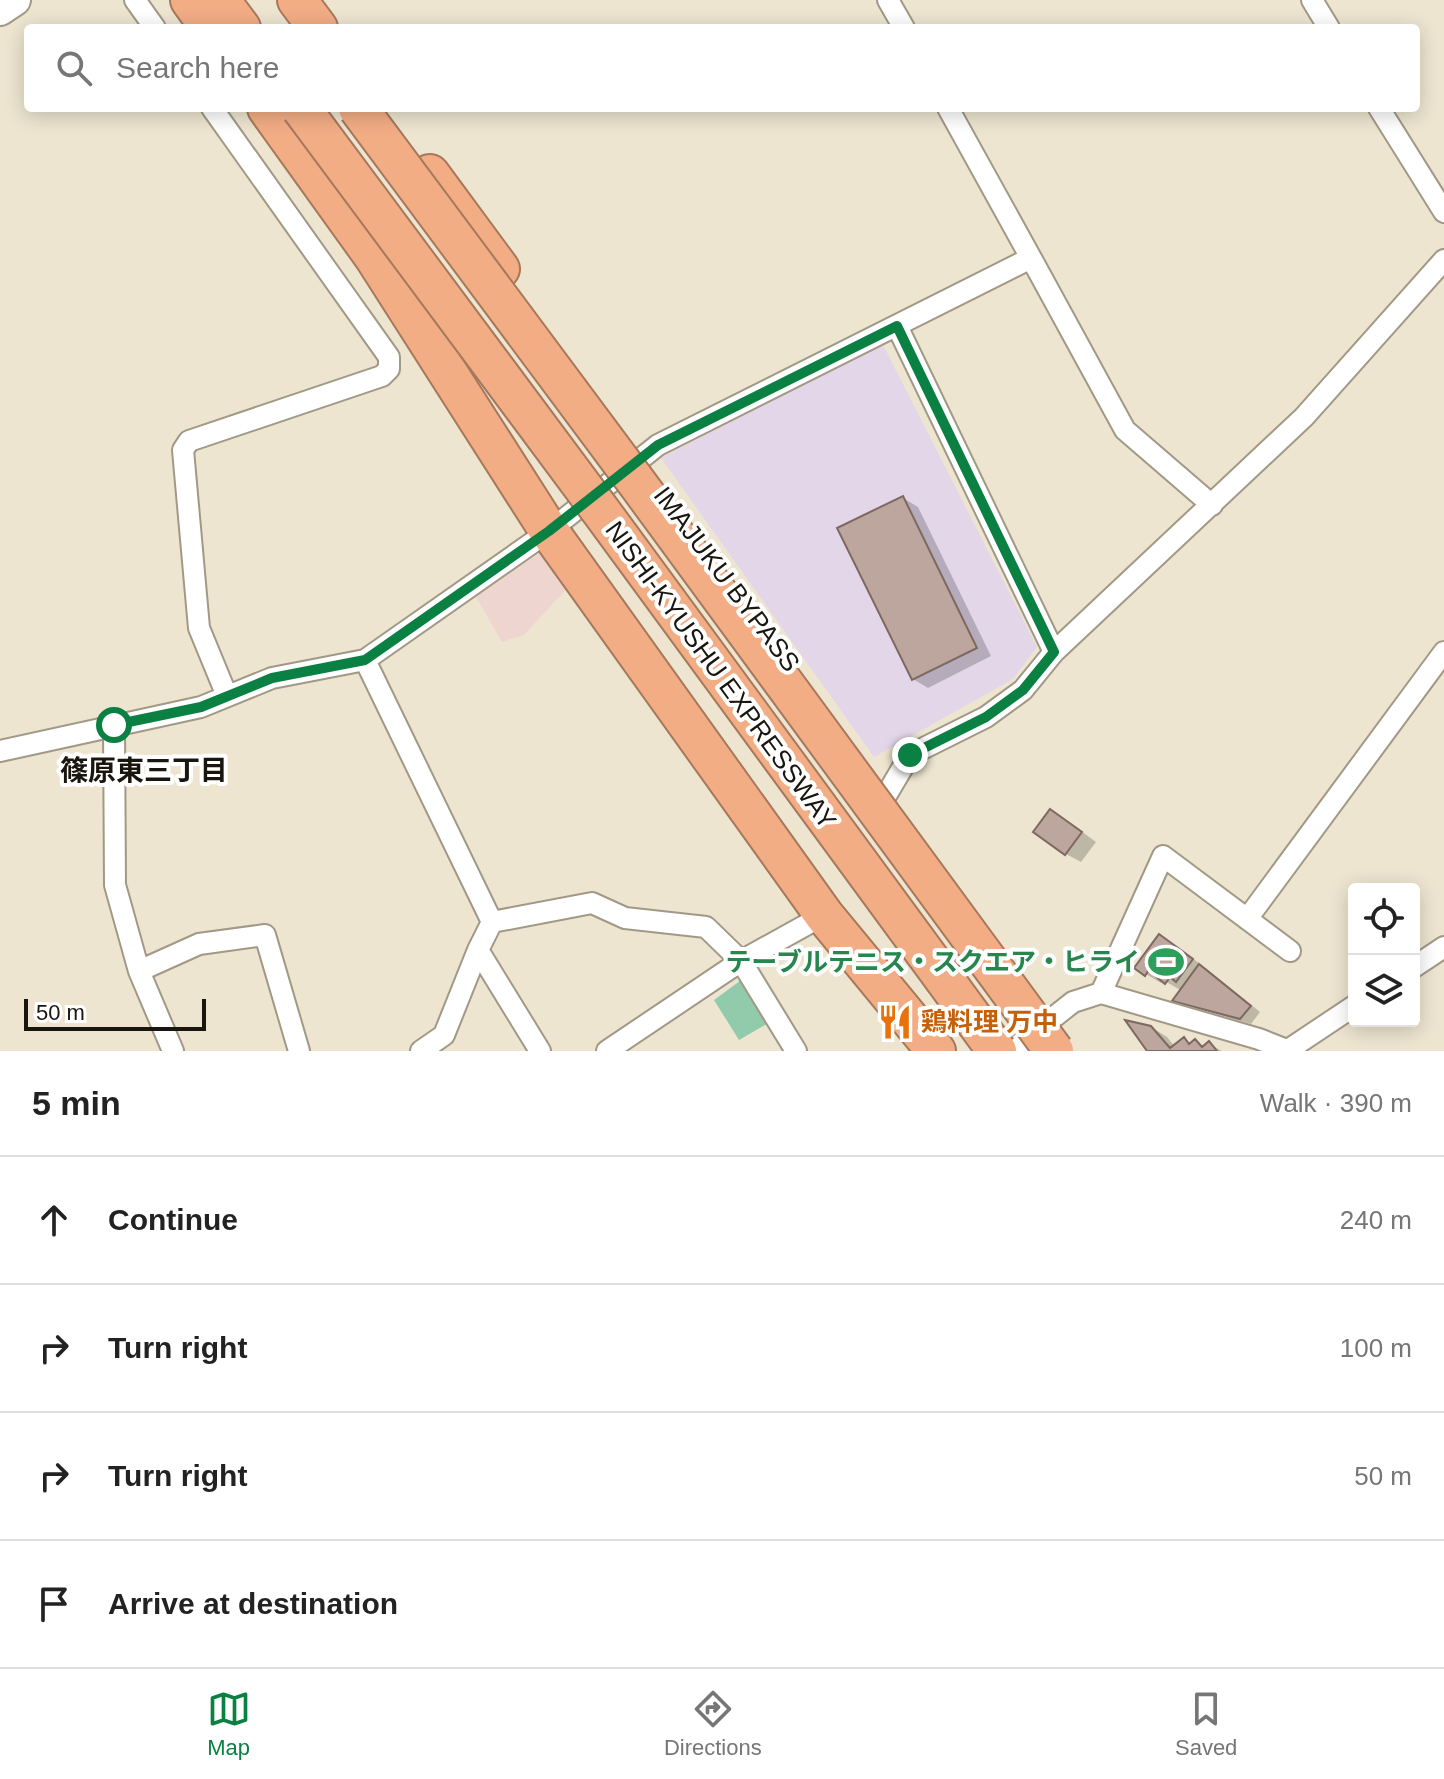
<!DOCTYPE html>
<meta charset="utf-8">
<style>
body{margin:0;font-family:Helvetica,"Noto Sans JP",sans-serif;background:#f2f2f2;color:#222}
.controls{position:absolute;right:24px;bottom:24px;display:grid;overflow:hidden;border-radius:8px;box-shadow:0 4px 20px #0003}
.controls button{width:72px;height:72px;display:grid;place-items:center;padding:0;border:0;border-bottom:2px solid #e0e0e0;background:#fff;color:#222;font:40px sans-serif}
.scale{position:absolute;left:24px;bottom:20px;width:182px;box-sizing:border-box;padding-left:8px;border:4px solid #19160f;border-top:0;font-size:22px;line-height:28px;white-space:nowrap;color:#19160f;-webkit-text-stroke:6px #fff;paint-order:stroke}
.stop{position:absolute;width:24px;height:24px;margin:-18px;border:6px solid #0b8043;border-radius:50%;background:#fff}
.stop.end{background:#0b8043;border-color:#fff;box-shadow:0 2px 8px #0008}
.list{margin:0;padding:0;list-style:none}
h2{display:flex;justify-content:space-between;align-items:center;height:104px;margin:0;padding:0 32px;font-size:34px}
h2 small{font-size:26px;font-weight:400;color:#767676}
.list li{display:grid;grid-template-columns:52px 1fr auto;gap:24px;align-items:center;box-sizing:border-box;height:128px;padding:0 32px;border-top:2px solid #e0e0e0}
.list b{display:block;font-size:30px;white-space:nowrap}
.list em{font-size:26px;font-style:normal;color:#767676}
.icon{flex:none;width:44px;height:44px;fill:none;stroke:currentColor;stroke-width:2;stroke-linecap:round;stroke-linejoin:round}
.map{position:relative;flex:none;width:1444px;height:1051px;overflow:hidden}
.search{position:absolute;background:#fff;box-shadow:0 4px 20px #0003;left:24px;right:24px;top:24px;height:88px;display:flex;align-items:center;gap:20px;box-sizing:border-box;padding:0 28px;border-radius:8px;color:#767676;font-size:30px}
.sheet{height:616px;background:#fff}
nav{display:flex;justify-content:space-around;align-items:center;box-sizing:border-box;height:112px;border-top:2px solid #e0e0e0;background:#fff;font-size:22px;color:#767676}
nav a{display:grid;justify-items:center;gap:4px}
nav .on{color:#0b8043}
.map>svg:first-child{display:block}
.commercial{fill:#efd5d0}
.industrial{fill:#e4d6e9}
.green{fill:#92caac}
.shadow{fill:#0003}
.building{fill:#bca69d;stroke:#7d6960;stroke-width:2}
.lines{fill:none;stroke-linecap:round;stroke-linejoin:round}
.street-casing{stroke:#a19986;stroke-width:24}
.secondary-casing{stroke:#a19986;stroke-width:34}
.highway-casing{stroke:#a6785c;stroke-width:42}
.street{stroke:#fff;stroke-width:20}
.secondary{stroke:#fff;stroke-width:30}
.highway{stroke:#f2ad85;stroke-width:38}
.highway-bridge-casing{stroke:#a6785c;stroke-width:42;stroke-linecap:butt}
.highway-bridge{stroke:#f2ad85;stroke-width:38}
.route{stroke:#0b8043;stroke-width:10}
.labels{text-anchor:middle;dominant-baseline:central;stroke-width:8;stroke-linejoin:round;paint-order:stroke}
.street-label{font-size:26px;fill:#19160f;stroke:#fff}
.leisure-label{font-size:26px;font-weight:bold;fill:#27864d;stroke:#fff;text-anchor:end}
.food-label{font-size:26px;font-weight:bold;fill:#c56008;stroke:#fff;text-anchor:start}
.neighbourhood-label{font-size:28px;font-weight:bold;fill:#19160f;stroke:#fff}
</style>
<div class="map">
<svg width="1444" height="1051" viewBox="0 0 1444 1051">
<rect width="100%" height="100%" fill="#ede5d0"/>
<path class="commercial" d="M544 550 572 583 524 635 502 642 476 597Z"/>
<path class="industrial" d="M882 343 1037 647 1013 679 874 757 661 458Z"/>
<path class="green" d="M744 978 772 1021 739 1040 714 1000Z"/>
<path class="shadow" d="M903 498 918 507 991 656 928 688 913 679Z
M1066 820 1096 842 1081 862 1066 854Z
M1160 937 1175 945 1207 969 1260 1012 1251 1024 1185 1005 1175 1000 1182 991 1163 980 1161 983 1146 974Z
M1151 1027 1167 1037 1175 1047 1184 1039 1192 1044 1195 1041 1205 1047 1209 1044 1222 1051H1149Z"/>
<path class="building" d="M903 496 977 648 912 680 837 528Z
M1050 809 1082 832 1065 855 1033 832Z
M1159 934 1193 959 1176 982 1170 977 1165 984 1154 975 1158 969 1152 965 1145 976 1134 968Z
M1199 964 1251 1006 1240 1019 1172 1001Z
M1125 1020 1151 1026 1170 1048 1184 1037 1189 1044 1195 1039 1202 1047 1209 1041 1217 1051H1147Z"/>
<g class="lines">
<g class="street-casing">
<path id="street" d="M135 0 155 28
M888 0 904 28
M1312 0 1329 28
M212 108 389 357V369L382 376 189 441 183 450 199 628 227 696
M1379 108 1444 212
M1031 258 1125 430 1212 505
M897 326 1054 652
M365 660 492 922
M114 725 115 885 139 971 173 1051
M0 751 201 707 272 678 365 660 549 531 658 445 1031 258 948 108
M887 794 910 755 986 717 1023 690 1054 652 1304 417 1444 260
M1247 919 1444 652
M492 922 592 903 625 918 706 927 741 961 796 1051
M478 950 540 1051
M1414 967 1444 947
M139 971 199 944 265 935 299 1051
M1101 993 1163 856 1290 951
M1288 1050 1354 1006
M421 1051 444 1035 478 950 492 922
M607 1051 741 961 824 915
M1011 1051 1073 1002 1101 993 1259 1039 1289 1051"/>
</g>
<g class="secondary-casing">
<path id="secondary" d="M0 10 15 0"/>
</g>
<g class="highway-casing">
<path id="highway" d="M190 0 210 28
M220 0 241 28
M297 0 318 28
M267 108 374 257 549 531 824 915 936 1051
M430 174 500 269"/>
</g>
<use href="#street" class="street"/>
<use href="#secondary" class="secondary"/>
<use href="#highway" class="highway"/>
<g class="highway-bridge-casing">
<path id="highway-bridge" d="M301 108 603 514 997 1051
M358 108 640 487 1054 1051"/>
</g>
<use href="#highway-bridge" class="highway-bridge"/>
</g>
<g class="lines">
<path class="route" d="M114 725 201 707 272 678 365 660 549 531 658 445 897 326 1054 652 1023 690 986 717 910 755"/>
</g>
<defs>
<g id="stadium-bare" transform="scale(2.76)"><path d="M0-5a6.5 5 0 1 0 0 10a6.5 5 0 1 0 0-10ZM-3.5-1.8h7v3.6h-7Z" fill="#2e9e5b" stroke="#fff" stroke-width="2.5" paint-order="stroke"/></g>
<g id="restaurant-bare" transform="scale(2.76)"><path d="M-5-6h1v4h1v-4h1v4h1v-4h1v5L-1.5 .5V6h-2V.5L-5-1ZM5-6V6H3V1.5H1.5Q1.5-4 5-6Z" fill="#e8710a" stroke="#fff" stroke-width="2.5" paint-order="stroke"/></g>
</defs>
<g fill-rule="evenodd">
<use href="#stadium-bare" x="1166" y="962"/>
<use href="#restaurant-bare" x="895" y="1022"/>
</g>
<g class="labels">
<g class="street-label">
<text transform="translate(727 579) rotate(53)">IMAJUKU BYPASS</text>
<text transform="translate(721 675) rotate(54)">NISHI-KYUSHU EXPRESSWAY</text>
</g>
<g class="leisure-label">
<text x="1140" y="962">テーブルテニス・スクエア・ヒライ</text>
</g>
<g class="food-label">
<text x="921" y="1022">鶏料理 万中</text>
</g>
<g class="neighbourhood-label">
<text x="144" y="770">篠原東三丁目</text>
</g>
</g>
</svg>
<div class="controls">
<button><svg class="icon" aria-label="locate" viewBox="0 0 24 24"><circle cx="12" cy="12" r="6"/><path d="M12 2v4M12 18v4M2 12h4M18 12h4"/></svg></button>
<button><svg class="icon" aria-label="layers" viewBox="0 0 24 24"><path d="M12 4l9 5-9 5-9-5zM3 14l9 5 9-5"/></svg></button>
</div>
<div class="scale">50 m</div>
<div class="stop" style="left:114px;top:725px"></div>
<div class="stop end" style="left:910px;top:755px"></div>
<div class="search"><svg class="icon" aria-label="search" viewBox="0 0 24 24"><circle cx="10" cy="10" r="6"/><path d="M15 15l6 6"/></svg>Search here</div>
</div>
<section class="sheet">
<h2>5 min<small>Walk · 390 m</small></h2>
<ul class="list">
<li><svg class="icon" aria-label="ahead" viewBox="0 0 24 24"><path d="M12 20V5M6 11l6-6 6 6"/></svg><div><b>Continue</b></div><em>240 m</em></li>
<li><svg class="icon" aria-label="right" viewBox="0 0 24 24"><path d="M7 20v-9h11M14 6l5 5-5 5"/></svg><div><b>Turn right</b></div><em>100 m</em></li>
<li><svg class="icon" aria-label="right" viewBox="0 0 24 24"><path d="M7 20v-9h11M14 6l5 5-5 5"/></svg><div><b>Turn right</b></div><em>50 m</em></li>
<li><svg class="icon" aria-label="arrive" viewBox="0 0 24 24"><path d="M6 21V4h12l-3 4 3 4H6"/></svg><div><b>Arrive at destination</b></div></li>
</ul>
</section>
<nav>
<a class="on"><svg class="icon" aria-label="map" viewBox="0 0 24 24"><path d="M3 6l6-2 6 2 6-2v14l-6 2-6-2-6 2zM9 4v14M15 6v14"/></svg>Map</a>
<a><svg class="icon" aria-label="directions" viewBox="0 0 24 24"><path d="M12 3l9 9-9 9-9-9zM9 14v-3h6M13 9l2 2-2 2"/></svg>Directions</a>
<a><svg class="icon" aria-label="saved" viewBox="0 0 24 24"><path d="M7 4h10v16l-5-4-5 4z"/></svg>Saved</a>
</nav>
